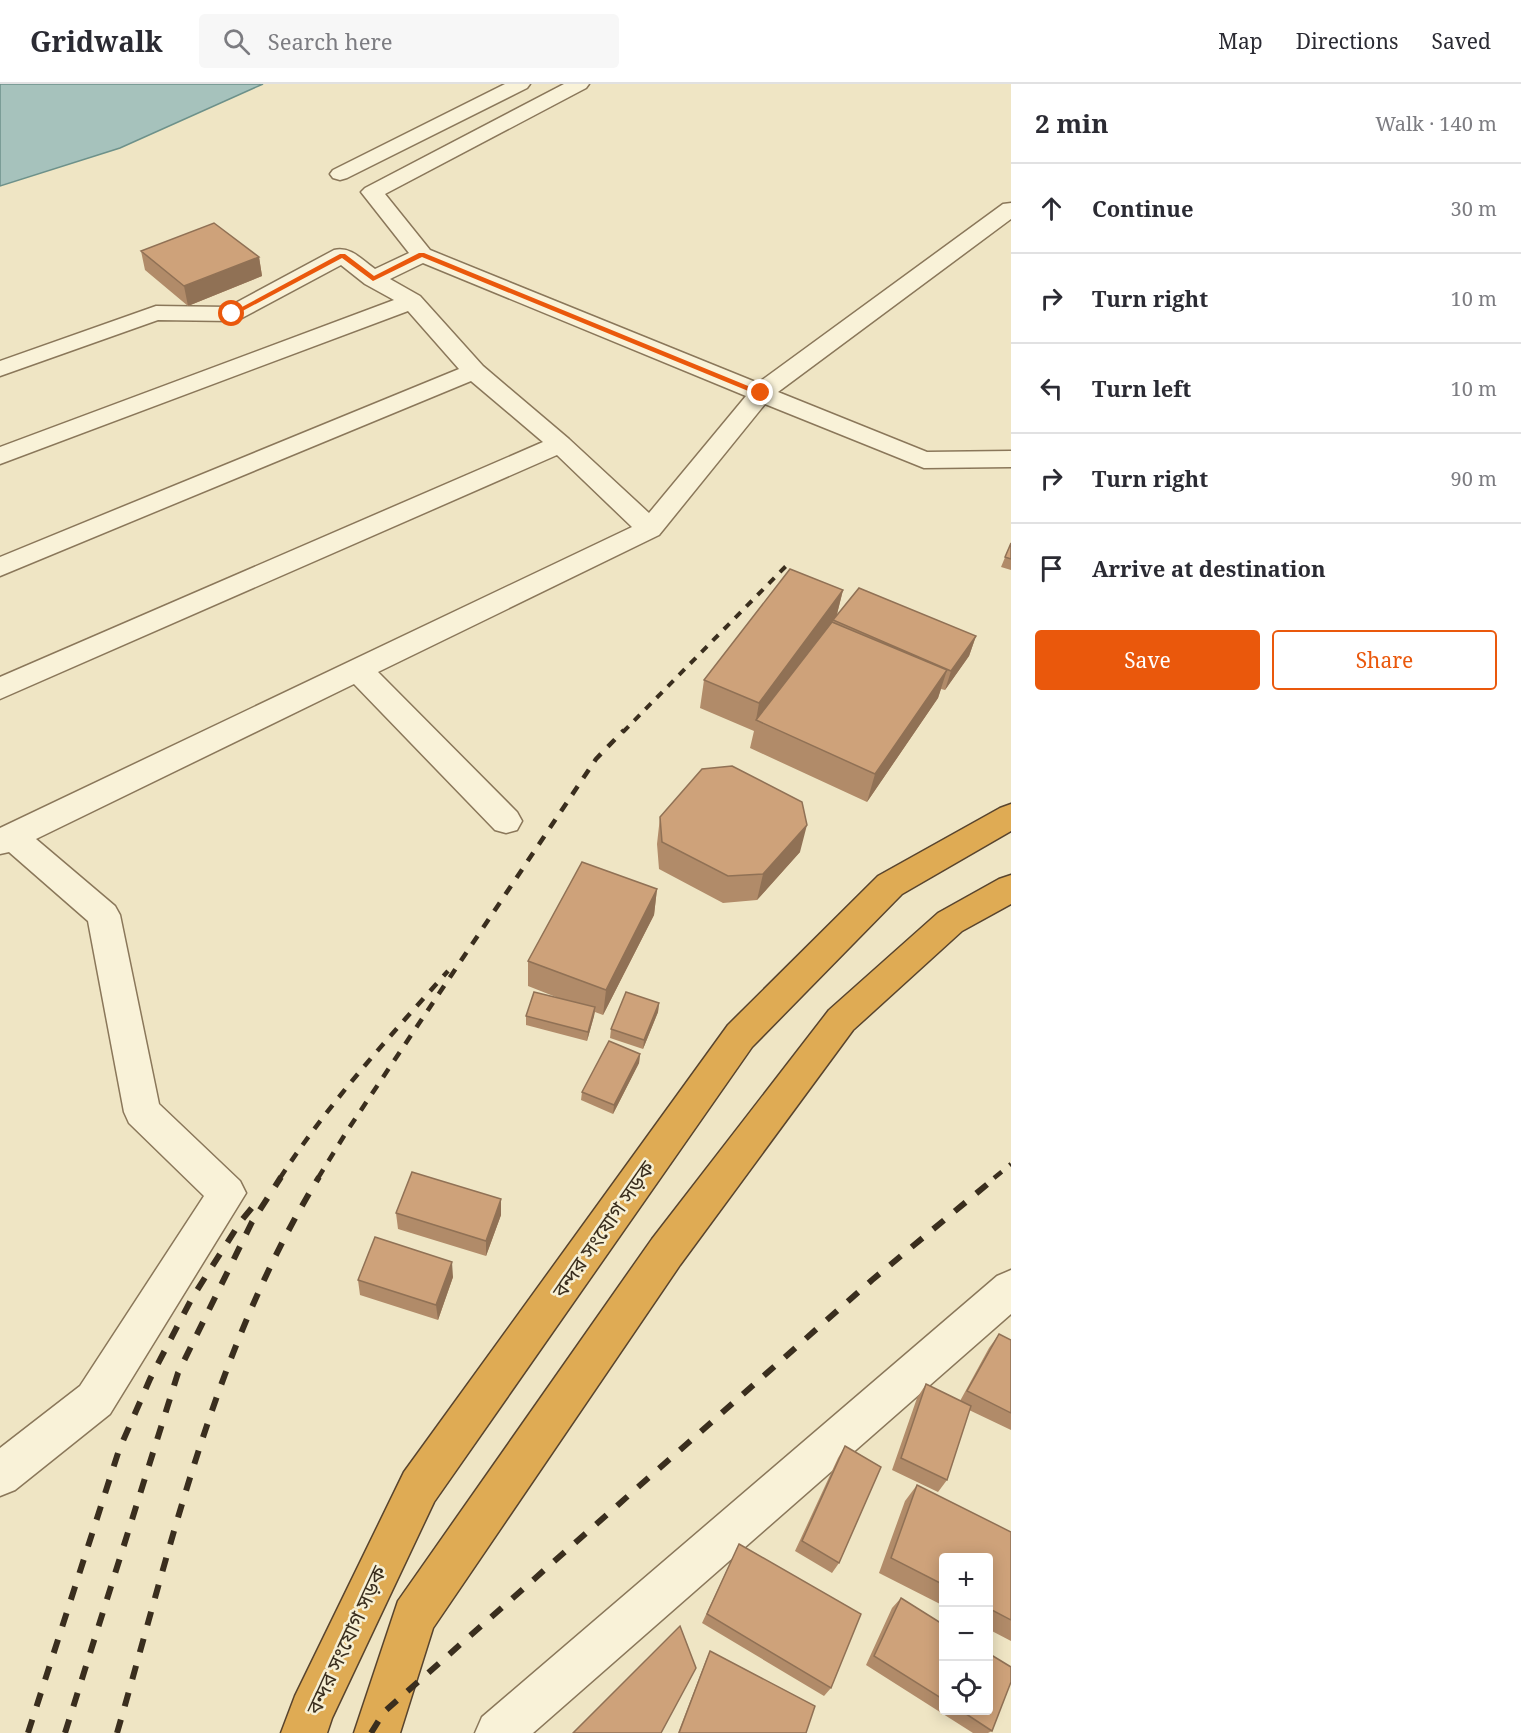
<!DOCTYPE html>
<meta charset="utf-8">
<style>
body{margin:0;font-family:"Noto Serif","Noto Sans Bengali",serif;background:#f7f7f7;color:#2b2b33}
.controls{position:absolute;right:18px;bottom:18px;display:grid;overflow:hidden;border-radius:6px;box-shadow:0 3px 15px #0003}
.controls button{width:54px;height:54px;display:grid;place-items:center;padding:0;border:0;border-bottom:2px solid #e1e1e2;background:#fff;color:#2b2b33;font:30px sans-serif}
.stop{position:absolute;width:18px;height:18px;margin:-14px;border:4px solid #ea580c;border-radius:50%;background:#fff}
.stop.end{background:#ea580c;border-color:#fff;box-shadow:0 2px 6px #0008}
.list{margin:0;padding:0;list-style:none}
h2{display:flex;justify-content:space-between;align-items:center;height:78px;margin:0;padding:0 24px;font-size:26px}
h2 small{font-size:20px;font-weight:400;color:#7c7c81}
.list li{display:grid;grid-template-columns:39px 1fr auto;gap:18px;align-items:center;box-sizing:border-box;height:90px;padding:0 24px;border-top:2px solid #e1e1e2}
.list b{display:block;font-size:22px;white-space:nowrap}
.list em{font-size:20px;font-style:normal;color:#7c7c81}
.actions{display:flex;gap:12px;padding:18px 24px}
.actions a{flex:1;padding:14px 0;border:2px solid #ea580c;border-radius:6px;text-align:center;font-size:21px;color:#ea580c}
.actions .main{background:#ea580c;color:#fff}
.icon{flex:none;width:33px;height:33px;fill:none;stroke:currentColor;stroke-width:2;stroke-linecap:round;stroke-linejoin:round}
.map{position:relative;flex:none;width:1011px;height:1649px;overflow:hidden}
header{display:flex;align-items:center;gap:36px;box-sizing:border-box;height:84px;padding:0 30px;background:#fff;border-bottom:2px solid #e1e1e2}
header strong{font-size:28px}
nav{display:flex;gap:33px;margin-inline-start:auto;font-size:21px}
.search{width:420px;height:54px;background:#f7f7f7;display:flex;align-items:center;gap:15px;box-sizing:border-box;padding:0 21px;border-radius:6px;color:#7c7c81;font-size:22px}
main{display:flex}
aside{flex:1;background:#fff}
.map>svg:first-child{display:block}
.water{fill:#a6c2bc;stroke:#6d918a;stroke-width:1.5}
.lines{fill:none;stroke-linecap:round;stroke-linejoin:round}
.minor-casing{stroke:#8a775a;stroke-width:3}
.highway-casing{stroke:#58442e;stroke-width:3}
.minor{fill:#f9f2d8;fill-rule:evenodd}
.highway{fill:#dfab54;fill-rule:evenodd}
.rail-far2{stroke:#3a2e1e;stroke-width:4;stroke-dasharray:8 8;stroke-linecap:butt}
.rail-far1{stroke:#3a2e1e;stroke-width:4.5;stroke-dasharray:10 10;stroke-linecap:butt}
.rail{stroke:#3a2e1e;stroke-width:6;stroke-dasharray:14 14;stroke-linecap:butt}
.wall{fill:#b18b69}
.shaded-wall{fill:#907155}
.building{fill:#cea27a;stroke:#907155;stroke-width:1.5}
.route{fill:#ea580c}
.labels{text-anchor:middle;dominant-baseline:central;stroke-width:5;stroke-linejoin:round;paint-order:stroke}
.street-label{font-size:21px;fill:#3a2e1e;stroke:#f6efd4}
</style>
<header>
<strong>Gridwalk</strong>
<div class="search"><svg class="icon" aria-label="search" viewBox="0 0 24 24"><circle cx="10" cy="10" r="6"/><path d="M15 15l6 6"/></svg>Search here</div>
<nav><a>Map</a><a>Directions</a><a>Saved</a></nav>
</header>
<main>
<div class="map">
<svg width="1011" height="1649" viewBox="0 0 1011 1649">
<rect width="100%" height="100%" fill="#efe5c4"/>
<path class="water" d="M0 0H263L120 64 0 102Z"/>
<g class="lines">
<g class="minor-casing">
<path id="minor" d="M505 0H530L527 4 347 94 340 96 333 94 330 90 333 86Z
M564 0H589L586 4 385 110 430 166 758 299 1003 120 1011 119V135L778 308 927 368 1011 367V383L924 384 765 320 659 451 378 588 517 728 522 737 517 746 506 749 495 746 354 600 36 755 115 822 120 831 159 1020 240 1097 246 1109 110 1330 15 1406 0 1412V1364L80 1302 204 1112 129 1039 124 1028 88 837 9 768 0 770V744L632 443 557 371 0 615V593L543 358 471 297 0 492V473L459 285 408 227 0 380V363L394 216 365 200 341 181 240 235 232 237 158 236 0 292V277L156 222 228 223 334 166C351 162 362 176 375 185L409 169 361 108 365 104ZM423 179 746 312 649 429 569 355 483 282 420 212 390 195Z
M1011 1186V1230L533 1649H475L482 1633 997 1192Z"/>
</g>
<g class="highway-casing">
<path id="highway" d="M1011 720V747L902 810 752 963 434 1418 332 1634 327 1649H281L295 1612 404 1388 728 941 878 792 1000 724Z
M1011 791V820L962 847 853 946 680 1181 433 1544 400 1649H354L398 1517 652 1155 829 926 938 829 999 795Z"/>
</g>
<use href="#minor" class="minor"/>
<use href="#highway" class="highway"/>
<path class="rail-far2" d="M623 648 789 479"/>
<path class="rail-far1" d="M280 1094C328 1020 389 953 448 887
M318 1094 347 1047 596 675 624 646
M994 1094 1011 1080"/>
<path class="rail" d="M28 1649 119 1366 150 1295 192 1214 241 1137 255 1120
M65 1649 178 1289 252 1138 281 1093
M117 1649C172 1460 215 1262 319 1093
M371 1649 384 1628 872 1196 996 1093"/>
</g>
<path class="wall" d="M141 167 259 173 262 192 188 222 145 186Z
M1011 459V486L1001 483Z
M843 506 837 530 976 552 969 572 945 606 941 605 938 614 867 718 750 664 754 647 700 624 704 596Z
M660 733 800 768 757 816 723 819 659 785 657 760Z
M657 805 654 831 603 931 595 928 594 932 587 957 526 941V932L561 915 528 902V877Z
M659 919 658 928 643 965 610 954 611 945Z
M640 970 639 979 613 1030 581 1016 582 1008Z
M396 1129 501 1131 486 1172 398 1145Z
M453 1193 438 1236 360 1211 358 1196Z
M999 1250 1011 1256V1346L969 1326 947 1396 938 1408 892 1386 917 1314 926 1300 960 1317 989 1264Z
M845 1362 839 1479 832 1489 795 1467 838 1374Z
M917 1401 1011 1448V1557L988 1545V1473H944V1522L879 1489 905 1417Z
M739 1460 831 1604 824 1612 702 1539Z
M901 1514 944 1541V1626H988L992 1647 988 1649H973L866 1581 892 1524Z
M710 1567 806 1649H678L706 1576Z"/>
<path class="shaded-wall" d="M259 173 262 192 188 222 184 202Z
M843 506 836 534 833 536 832 540 756 636 759 619Z
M976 552 969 572 945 606 951 587Z
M947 586 938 614 867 718 875 690Z
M807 741 800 768 757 816 763 790Z
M657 805 654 831 603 931 606 906Z
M659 919 658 928 643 965 644 956Z
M595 923 594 932 587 957 588 948Z
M640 970 639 979 613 1030 614 1021Z
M501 1115V1131L486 1172V1157Z
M452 1178 453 1193 438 1236 436 1221Z"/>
<path class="building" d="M214 139 259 173 184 202 141 167Z
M1011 459V475L1005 473Z
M790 485 843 506 759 619 704 596Z
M859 504 976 552 951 587 833 536Z
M832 538 947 586 875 690 756 636Z
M732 682 802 718 807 741 763 790 728 792 662 758 660 733 702 685Z
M582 778 657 805 606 906 528 877Z
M534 908 595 923 588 948 526 932Z
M626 908 659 919 644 956 611 945Z
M609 957 640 970 614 1021 582 1008Z
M412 1088 501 1115 486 1157 396 1129Z
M375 1153 452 1178 436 1221 358 1196Z
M999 1250 1011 1256V1329L967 1307Z
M926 1300 971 1322 947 1396 901 1374Z
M845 1362 881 1383 839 1479 802 1457Z
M917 1401 1011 1448V1536L988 1524V1473H944V1501L891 1474Z
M739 1460 861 1530 831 1604 707 1530Z
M901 1514 944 1541V1616L874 1572Z
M680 1542 696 1584 661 1649H573Z
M710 1567 815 1622 806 1649H679Z
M988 1569 1011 1583V1598L992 1647 960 1626H988Z"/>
<path class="route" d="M419 169H424L765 309 758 311 422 173 373 197 342 174 235 231 229 230 340 170H345L374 192Z"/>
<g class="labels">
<g class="street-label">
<text transform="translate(603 1145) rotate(-55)">বন্দর সংযোগ সড়ক</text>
<text transform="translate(346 1556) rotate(-65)">বন্দর সংযোগ সড়ক</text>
</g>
</g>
</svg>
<div class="controls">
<button>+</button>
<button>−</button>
<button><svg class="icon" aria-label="locate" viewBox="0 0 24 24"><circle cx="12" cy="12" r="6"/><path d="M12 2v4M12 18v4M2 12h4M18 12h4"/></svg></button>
</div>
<div class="stop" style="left:232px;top:230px"></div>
<div class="stop end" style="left:761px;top:309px"></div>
</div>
<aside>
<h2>2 min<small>Walk · 140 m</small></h2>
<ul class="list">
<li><svg class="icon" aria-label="ahead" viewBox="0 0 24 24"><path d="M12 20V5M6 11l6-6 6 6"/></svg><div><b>Continue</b></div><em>30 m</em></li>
<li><svg class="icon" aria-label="right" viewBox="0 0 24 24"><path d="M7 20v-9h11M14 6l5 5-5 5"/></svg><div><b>Turn right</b></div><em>10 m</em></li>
<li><svg class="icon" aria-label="left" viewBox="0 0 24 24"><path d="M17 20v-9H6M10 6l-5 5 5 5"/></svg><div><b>Turn left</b></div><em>10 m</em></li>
<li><svg class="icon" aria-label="right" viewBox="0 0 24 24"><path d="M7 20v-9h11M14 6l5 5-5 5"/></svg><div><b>Turn right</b></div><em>90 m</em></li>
<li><svg class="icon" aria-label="arrive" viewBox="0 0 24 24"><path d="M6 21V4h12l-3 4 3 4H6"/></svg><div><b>Arrive at destination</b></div></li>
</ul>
<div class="actions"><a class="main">Save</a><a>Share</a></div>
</aside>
</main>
